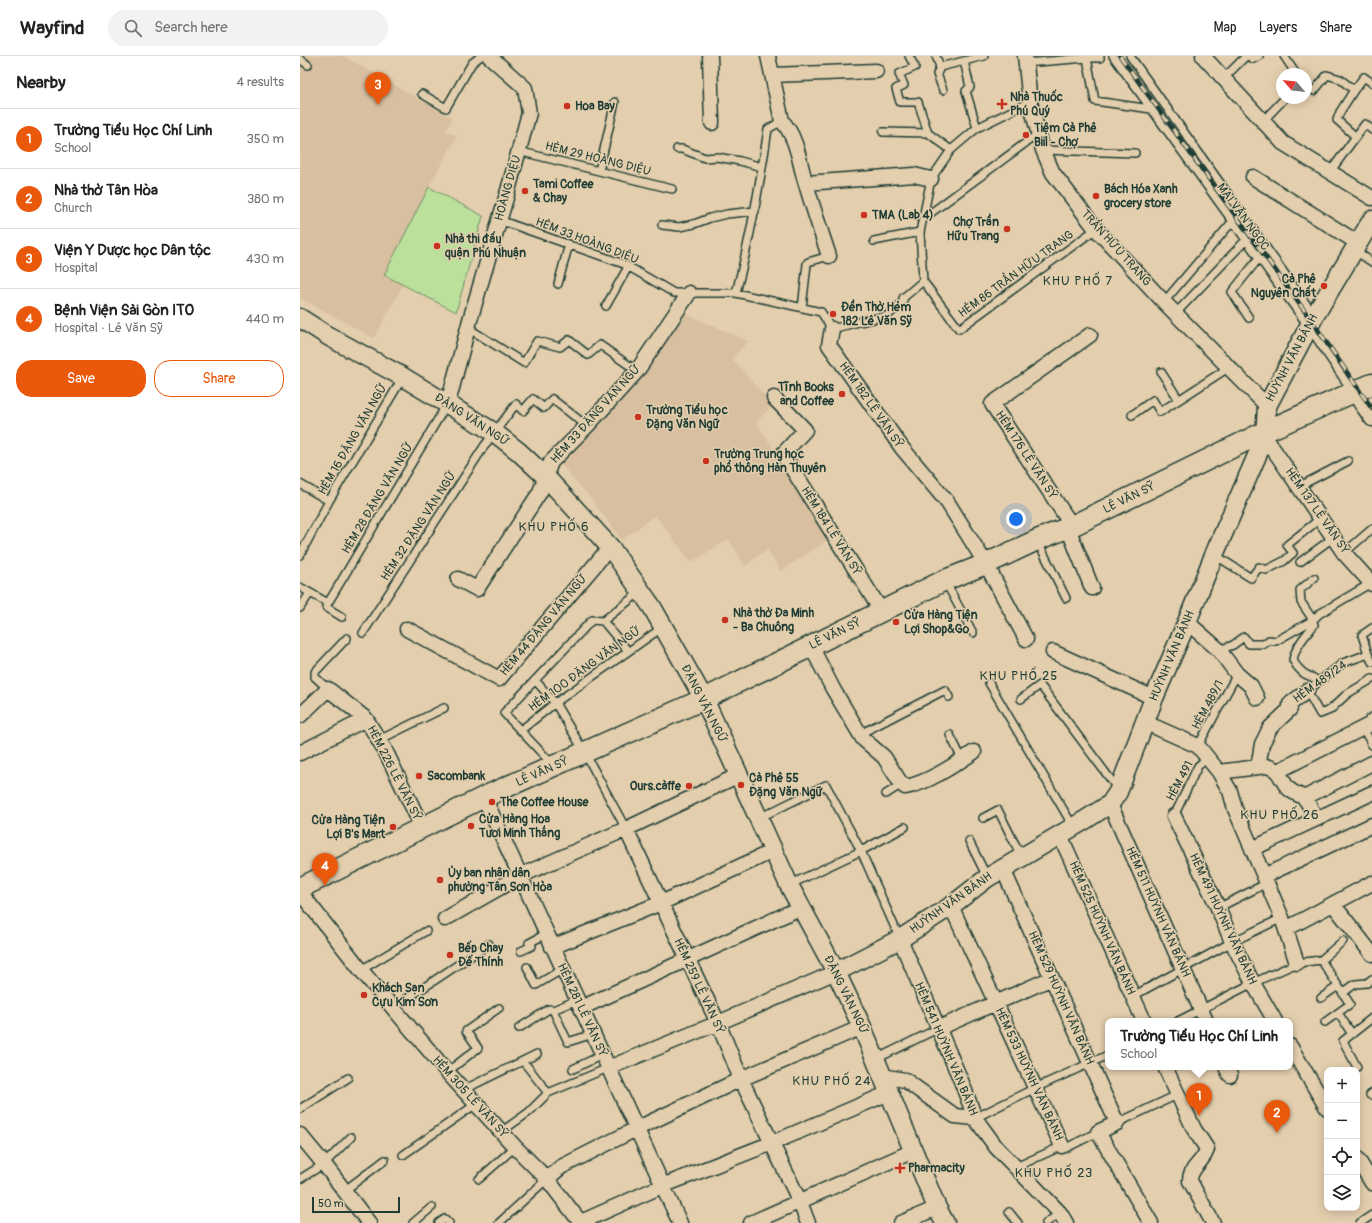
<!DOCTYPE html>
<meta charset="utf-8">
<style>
body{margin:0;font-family:Pangolin,sans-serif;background:#f2f2f2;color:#222}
.controls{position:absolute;right:12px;bottom:12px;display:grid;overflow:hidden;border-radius:8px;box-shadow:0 2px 10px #0003}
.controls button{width:36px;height:36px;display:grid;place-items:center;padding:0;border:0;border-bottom:1px solid #e0e0e0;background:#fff;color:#222;font:20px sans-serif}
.compass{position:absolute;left:976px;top:12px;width:36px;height:36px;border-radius:50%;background:#fff;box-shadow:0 2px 10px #0003;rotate:298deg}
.scale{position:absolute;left:12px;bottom:10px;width:88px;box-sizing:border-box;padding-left:4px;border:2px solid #1f3d34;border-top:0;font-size:11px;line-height:14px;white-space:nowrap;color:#1f3d34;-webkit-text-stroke:3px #e3cead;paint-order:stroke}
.you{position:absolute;left:716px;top:463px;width:14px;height:14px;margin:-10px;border:3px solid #fff;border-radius:50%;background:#1a73e8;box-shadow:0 0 0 6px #1a73e833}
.badge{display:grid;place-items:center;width:26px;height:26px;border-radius:50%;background:#ea580c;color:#fff;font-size:13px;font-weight:700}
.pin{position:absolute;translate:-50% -33px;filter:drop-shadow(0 1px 2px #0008)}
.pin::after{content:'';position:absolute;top:21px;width:14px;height:12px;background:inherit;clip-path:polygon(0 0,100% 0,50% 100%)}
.popup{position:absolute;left:805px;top:962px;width:188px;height:52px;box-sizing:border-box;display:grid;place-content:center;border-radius:8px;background:#fff;filter:drop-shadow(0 1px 3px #0005);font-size:13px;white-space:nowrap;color:#767676}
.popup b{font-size:15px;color:#222}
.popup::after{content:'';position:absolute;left:50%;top:100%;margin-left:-8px;border:8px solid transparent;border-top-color:#fff}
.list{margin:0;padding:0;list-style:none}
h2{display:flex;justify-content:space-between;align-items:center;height:52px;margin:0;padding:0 16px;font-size:17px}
h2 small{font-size:13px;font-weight:400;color:#767676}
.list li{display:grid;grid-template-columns:26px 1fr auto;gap:12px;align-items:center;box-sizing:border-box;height:60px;padding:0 16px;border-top:1px solid #e0e0e0}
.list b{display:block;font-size:15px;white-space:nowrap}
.list p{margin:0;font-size:13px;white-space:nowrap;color:#767676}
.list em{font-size:13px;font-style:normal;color:#767676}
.actions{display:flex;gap:8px;padding:12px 16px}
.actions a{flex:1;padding:9px 0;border:1px solid #ea580c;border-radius:16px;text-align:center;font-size:14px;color:#ea580c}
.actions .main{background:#ea580c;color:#fff}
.icon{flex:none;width:22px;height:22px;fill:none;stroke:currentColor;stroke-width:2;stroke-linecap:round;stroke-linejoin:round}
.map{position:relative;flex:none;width:1072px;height:1167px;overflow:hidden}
header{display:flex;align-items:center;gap:24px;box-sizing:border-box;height:56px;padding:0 20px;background:#fff;border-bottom:1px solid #e0e0e0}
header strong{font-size:19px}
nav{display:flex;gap:22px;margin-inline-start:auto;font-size:14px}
.search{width:280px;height:36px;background:#f2f2f2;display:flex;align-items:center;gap:10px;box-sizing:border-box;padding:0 14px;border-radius:22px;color:#767676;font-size:15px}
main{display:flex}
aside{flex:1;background:#fff}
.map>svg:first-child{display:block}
.built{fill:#d7bfa0}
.green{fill:#bbe09b;stroke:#6d8e68}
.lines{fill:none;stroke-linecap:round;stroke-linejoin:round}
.service-casing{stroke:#1f3d34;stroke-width:10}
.minor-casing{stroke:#1f3d34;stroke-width:17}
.tertiary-casing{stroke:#1f3d34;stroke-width:21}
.secondary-casing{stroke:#1f3d34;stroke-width:23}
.service{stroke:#e3cead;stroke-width:7}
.minor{stroke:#e3cead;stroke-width:14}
.tertiary{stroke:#e3cead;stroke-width:18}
.secondary{stroke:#e3cead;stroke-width:20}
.rail-casing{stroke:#1f3d34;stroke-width:4.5}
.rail{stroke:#e3cead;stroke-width:3;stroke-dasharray:9;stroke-linecap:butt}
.poi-dot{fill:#c8321e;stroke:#e3cead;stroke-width:1.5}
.labels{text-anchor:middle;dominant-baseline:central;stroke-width:3;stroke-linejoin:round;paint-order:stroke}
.poi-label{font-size:12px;font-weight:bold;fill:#1f3d34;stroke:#e3cead;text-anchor:start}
.street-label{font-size:12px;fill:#1f3d34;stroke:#e3cead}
.neighbourhood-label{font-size:13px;letter-spacing:1px;fill:#1f3d34;stroke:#e3cead}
</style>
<header>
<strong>Wayfind</strong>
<div class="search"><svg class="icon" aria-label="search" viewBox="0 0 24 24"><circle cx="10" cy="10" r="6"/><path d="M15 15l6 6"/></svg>Search here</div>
<nav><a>Map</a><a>Layers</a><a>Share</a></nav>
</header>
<main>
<aside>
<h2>Nearby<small>4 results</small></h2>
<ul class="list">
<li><span class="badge">1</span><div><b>Trường Tiểu Học Chí Linh</b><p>School</p></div><em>350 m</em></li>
<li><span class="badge">2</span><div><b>Nhà thờ Tân Hòa</b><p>Church</p></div><em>380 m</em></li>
<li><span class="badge">3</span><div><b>Viện Y Dược học Dân tộc</b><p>Hospital</p></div><em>430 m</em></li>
<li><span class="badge">4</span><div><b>Bệnh Viện Sài Gòn ITO</b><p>Hospital · Lê Văn Sỹ</p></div><em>440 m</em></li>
</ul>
<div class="actions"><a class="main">Save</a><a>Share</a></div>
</aside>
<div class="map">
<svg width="1072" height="1167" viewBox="0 0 1072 1167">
<rect width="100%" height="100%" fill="#e3cead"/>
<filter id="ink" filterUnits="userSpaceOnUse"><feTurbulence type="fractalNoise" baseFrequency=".025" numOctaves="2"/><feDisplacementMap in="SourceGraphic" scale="8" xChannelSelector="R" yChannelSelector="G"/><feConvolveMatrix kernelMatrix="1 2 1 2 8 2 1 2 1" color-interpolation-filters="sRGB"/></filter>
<g filter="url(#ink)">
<path class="built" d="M0 0H43L152 62 146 75 157 80 139 112 84 219 103 229 74 282 0 242Z
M383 257 448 285 432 303 473 349 456 366 531 482 481 515 467 493 445 510 429 483 391 506 355 459 322 484 292 444 258 405 345 317Z"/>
<path class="green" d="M129 131 183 160 156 256 84 219Z"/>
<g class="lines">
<g class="service-casing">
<path id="service" d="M609 0 615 11 599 18 604 29 596 33 600 46H618L628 77
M636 0 640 11 637 18 643 34
M813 0 1009 271 1052 335
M830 0 1014 259
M948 0 953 3 959 0
M984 0 996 18
M787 2 795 45 851 53
M0 3 8 9
M664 5 670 31 666 35 677 72
M725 7 787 2H800V0
M640 11 684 0
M924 22 946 0
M1006 30 1014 35 1027 19 1040 23 1054 34 1064 21 1072 27
M1054 34 1040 56 1037 64 1055 80
M122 38 146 52 172 7 181 0
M963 65 985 42
M583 76 628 77 651 94
M377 93H382L405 102 417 101 440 105 462 111
M743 94 835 97
M218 95 372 133
M299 115 315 46
M1030 116 1065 68 1072 74
M624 162 739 77
M199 164 324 208 374 237H436L521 256 532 273 559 266 587 260 603 246V242L623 225
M362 169 379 171 394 168 410 162 427 158 455 155
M574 185 620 176
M1054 194 1072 206
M623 225 620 176 631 123 651 94 677 72 730 46
M623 225 659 273 796 173
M258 228 269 188
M436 237C450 183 460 129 468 73L482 65
M864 246 932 166
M306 250 328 211
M502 252 507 208 508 206 529 200
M875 258 946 184
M949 262 932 236 959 202
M168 272 224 307 237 285 260 291 269 284 288 299 300 289 337 315
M861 316 879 344
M832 359 853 344 860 356 928 312
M0 428 29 445
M1000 430 1048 405
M737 484 766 542
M1044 497 1072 473
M0 499 29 445 103 321
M915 499 951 522 959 511 966 514 984 505 993 497 987 489 1021 462
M1000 506 1034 481
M1014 522 1000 534 1001 546 1013 564 1014 569C1006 579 995 591 993 604 995 609 1002 617 1007 619 1012 622 1015 621 1018 626
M645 525 673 577
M0 531 28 547 147 348
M28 547 26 551 42 561
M0 552 10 537
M303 565 328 595
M1072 572 1062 579 1068 598 1043 607 1007 635 1020 658 1030 654 1047 638 1072 623
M63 577 185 389 216 348 223 355 233 343 244 352 252 343 287 370
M919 594 933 589 944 581 949 588H964L969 584 976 585 1013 564 1019 558 1071 527
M1068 598 1072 606
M235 624 255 647 285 697 326 773
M689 627 773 770
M28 633 15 621V616L47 582
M721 643 740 629 817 732
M1067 670 1069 663 1072 661
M1063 672 1072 689
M221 674 255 647 363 571
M560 678 645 634 649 641
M650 679 662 703
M79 684 144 652
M898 690 937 618
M253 709 204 657 292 564 303 565 340 536
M586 738 602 728
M874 760 898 710 908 701
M459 762 526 729 561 795 600 883
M683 762 698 754 721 800
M669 785 687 821
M489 829 561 795 605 771
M918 852 967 827
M221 895 232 890 229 887 246 878
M1021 904 1043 885
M227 911 236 929 263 913
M61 914 126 875
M1043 937 1055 928 1067 927 1072 923
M833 940 932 886 982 862
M1021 942 1038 930
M93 952 189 888
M253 954 268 986 293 978
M1038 957 1052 978
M878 965 953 927 997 907 1021 904 1050 948 1025 966
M219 972 249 953 253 954 277 944
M576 1003 639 972
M223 1005 248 1037
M1057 1011 1043 985 1072 962
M273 1013 302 999
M147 1016 178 992 166 975 199 952
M163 1034 237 998
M1070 1039 1072 1037
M0 1053 48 1022
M675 1062 735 1032 808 999
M817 1067 877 1039
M201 1076 229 1056 248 1037 308 1012
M103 1099 176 1048
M716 1111 762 1090 766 1092 798 1076
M0 1123 24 1108 51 1081
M179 1123 215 1091
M44 1135 85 1104
M709 1156 718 1167
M113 1167 132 1151
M139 1167 145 1163 149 1167
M199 1167 247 1123
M746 1167 760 1157
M1060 1167 1072 1159"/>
</g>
<g class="minor-casing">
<path id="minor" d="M410 0 412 67
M468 0 482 65C498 83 499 107 506 128 513 152 521 176 529 200
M725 0 730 46 743 94 753 117 796 173 864 246 967 350
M903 0 983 87 1072 142
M473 19 576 15
M953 121 1058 187
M506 127 614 119 631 123
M532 273 529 289 602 392 648 447 686 508 726 583
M1053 336 1072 363
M474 342 505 374 483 398 582 556
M148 347 170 264 206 142 229 57 225 32 189 0
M965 381 1044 497 1072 528
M772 470 692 348 790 279
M768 472 792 532
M158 523 177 533 240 436 251 406 287 370 337 315 389 237
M887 566 919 594 937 618 951 630 957 642
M107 573 199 623 310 491
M511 590 533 633 563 683 584 701 600 726 605 731C626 728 656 708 674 696
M753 596 854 642
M0 660 28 633 66 663 85 694 122 771
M844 666 898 690 919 716 930 735 935 753 982 862 997 907
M0 697 66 663
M958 711 962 688 970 672 990 653V648L1007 635
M978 715 1067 670
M919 716 966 710C980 713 979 720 987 731 991 736 997 738 1003 741 1008 745 1013 757 1015 763
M184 741 380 1167
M1004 742 1072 707
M810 748 906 965
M874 760 916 847 932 886 953 927 975 965
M326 773 418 967 441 1023 500 1146 508 1167
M760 779 844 965
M952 793 1072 737
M702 811 817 1067 798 1076 851 1167
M964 820 1072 769
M0 836 61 914 149 1018 215 1091 247 1123 281 1167
M1033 848 1072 898
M651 850 762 1090
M145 863 220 820 326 773 439 719
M986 873 1072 827
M600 883 662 1027 675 1062 696 1091 760 1157 766 1167
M252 891 361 847 473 795
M281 952 502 851
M639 972 752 922
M990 990 1027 1052
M865 1011 894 1073 907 1093C904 1106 889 1112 890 1125L913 1167
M926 1011 930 1019
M308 1012 418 967 536 916
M582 1020 605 1024 655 1060 675 1062
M0 1079 24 1108 69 1167
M1057 1102 1072 1127
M247 1123 261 1111 336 1073 441 1023 562 971
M281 1166 362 1130 472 1087 589 1037
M451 1167 613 1095
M601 1167 637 1152"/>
</g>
<g class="tertiary-casing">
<path id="tertiary" d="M0 262 28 280 103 321 195 377 218 395 245 420 310 491 352 551 404 643 489 829 536 916 562 971 637 1152 645 1167
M536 916 600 883 651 850 687 822 785 764 810 748 818 736 854 642 887 566 914 499 965 381 967 350 1015 259 1072 164"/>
</g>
<g class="secondary-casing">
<path id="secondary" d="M0 832 184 741 404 643 645 524 686 508 737 484 772 470 966 375 1072 328"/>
</g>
<use href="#service" class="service"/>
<use href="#minor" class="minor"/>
<use href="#tertiary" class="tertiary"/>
<use href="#secondary" class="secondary"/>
<g class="rail-casing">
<path id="rail" d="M820 0 1012 265 1072 353"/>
</g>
<use href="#rail" class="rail"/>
</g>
</g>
<g class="poi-dot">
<path d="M700 42h4v4h4v4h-4v4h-4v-4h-4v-4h4z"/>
<circle cx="267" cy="50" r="4"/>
<circle cx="726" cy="79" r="4"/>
<circle cx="225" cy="135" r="4"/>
<circle cx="796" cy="140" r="4"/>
<circle cx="564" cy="159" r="4"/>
<circle cx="707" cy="173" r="4"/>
<circle cx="137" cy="190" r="4"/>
<circle cx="1024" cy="230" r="4"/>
<circle cx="533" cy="258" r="4"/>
<circle cx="542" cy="338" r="4"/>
<circle cx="338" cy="361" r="4"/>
<circle cx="406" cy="405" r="4"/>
<circle cx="425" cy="564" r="4"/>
<circle cx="596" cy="566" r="4"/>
<circle cx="119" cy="720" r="4"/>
<circle cx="441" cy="729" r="4"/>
<circle cx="389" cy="730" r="4"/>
<circle cx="192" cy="746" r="4"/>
<circle cx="171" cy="770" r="4"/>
<circle cx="93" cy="771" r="4"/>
<circle cx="140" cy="824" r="4"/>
<circle cx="150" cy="899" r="4"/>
<circle cx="64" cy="939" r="4"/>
<path d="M598 1106h4v4h4v4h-4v4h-4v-4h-4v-4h4z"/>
</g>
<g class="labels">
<g class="poi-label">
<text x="710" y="41">Nhà Thuốc<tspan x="710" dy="14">Phú Quý</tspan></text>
<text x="275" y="50">Hoa Bay</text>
<text x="734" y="72">Tiệm Cà Phê<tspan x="734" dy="14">Biil - Chợ</tspan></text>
<text x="233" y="128">Tami Coffee<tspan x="233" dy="14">&amp; Chay</tspan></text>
<text x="804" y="133">Bách Hóa Xanh<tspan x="804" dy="14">grocery store</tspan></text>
<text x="572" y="159">TMA (Lab 4)</text>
<text x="699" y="166" text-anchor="end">Chợ Trần<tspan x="699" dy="14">Hữu Trang</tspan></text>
<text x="145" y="183">Nhà thi đấu<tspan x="145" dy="14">quận Phú Nhuận</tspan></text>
<text x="1016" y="223" text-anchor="end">Cà Phê<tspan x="1016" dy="14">Nguyên Chất</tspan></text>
<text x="541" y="251">Đền Thờ Hẻm<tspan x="541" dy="14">182 Lê Văn Sỹ</tspan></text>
<text x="534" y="331" text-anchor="end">Tĩnh Books<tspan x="534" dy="14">and Coffee</tspan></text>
<text x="346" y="354">Trường Tiểu học<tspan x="346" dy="14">Đặng Văn Ngữ</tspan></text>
<text x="414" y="398">Trường Trung học<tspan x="414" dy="14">phổ thông Hàn Thuyên</tspan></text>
<text x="433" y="557">Nhà thờ Đa Minh<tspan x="433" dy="14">- Ba Chuông</tspan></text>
<text x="604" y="559">Cửa Hàng Tiện<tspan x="604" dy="14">Lợi Shop&amp;Go</tspan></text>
<text x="127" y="720">Sacombank</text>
<text x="449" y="722">Cà Phê 55<tspan x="449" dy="14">Đặng Văn Ngữ</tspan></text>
<text x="381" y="730" text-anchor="end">Ours.càffe</text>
<text x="200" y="746">The Coffee House</text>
<text x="179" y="763">Cửa Hàng Hoa<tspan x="179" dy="14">Tươi Minh Thắng</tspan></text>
<text x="85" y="764" text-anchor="end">Cửa Hàng Tiện<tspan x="85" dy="14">Lợi B's Mart</tspan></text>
<text x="148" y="817">Ủy ban nhân dân<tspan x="148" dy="14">phường Tân Sơn Hòa</tspan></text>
<text x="158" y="892">Bếp Chay<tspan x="158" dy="14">Đế Thính</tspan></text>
<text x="72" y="932">Khách Sạn<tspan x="72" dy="14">Cựu Kim Sơn</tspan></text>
<text x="608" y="1112">Pharmacity</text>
</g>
<g class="street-label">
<text transform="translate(298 103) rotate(14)">HẺM 29 HOÀNG DIỆU</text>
<text transform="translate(208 132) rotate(-74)">HOÀNG DIỆU</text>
<text transform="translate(943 161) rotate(54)">MAI VĂN NGỌC</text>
<text transform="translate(287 185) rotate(21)">HẺM 33 HOÀNG DIỆU</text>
<text transform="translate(816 192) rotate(48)">TRẦN HỮU TRANG</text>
<text transform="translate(716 218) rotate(-36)">HẺM 86 TRẦN HỮU TRANG</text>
<text transform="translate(992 302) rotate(-62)">HUỲNH VĂN BÁNH</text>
<text transform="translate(571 349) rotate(55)">HẺM 182 LÊ VĂN SỸ</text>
<text transform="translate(296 358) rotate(-48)">HẺM 33 ĐẶNG VĂN NGỮ</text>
<text transform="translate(172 364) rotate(33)">ĐẶNG VĂN NGỮ</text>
<text transform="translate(53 383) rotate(-60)">HẺM 16 ĐẶNG VĂN NGỮ</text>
<text transform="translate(726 399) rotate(57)">HẺM 176 LÊ VĂN SỸ</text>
<text transform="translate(78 442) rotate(-59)">HẺM 28 ĐẶNG VĂN NGỮ</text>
<text transform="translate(829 442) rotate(-26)">LÊ VĂN SỸ</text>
<text transform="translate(1017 455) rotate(55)">HẺM 137 LÊ VĂN SỸ</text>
<text transform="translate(119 470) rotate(-57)">HẺM 32 ĐẶNG VĂN NGỮ</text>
<text transform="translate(531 475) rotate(58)">HẺM 184 LÊ VĂN SỸ</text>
<text transform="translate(244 569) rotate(-50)">HẺM 44 ĐẶNG VĂN NGỮ</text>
<text transform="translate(535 578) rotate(-26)">LÊ VĂN SỸ</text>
<text transform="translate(872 600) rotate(-67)">HUỲNH VĂN BÁNH</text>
<text transform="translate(285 613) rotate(-36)">HẺM 100 ĐẶNG VĂN NGỮ</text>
<text transform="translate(1020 626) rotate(-36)">HẺM 489/24</text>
<text transform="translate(404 648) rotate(63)">ĐẶNG VĂN NGỮ</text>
<text transform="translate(908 649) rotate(-62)">HÈM 489/1</text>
<text transform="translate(242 716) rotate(-24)">LÊ VĂN SỸ</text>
<text transform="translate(94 717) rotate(63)">HẺM 226 LÊ VĂN SỸ</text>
<text transform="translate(880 725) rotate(-62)">HẺM 491</text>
<text transform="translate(651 847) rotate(-35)">HUỲNH VĂN BÁNH</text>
<text transform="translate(858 856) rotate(66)">HẺM 511 HUỲNH VĂN BÁNH</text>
<text transform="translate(923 863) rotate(65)">HẺM 491 HUỲNH VĂN BÁNH</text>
<text transform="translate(802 872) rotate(66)">HẺM 525 HUỲNH VĂN BÁNH</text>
<text transform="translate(399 930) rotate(65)">HẺM 259 LÊ VĂN SỸ</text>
<text transform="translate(546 939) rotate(64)">ĐẶNG VĂN NGỮ</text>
<text transform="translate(761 942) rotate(66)">HẺM 529 HUỲNH VĂN BÁNH</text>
<text transform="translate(282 954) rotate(65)">HẺM 281 LÊ VĂN SỸ</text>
<text transform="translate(646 993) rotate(67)">HẺM 541 HUỲNH VĂN BÁNH</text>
<text transform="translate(729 1018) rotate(65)">HẺM 533 HUỲNH VĂN BÁNH</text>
<text transform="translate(170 1041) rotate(48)">HẺM 305 LÊ VĂN SỸ</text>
</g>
<g class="neighbourhood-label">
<text x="778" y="225">KHU PHỐ 7</text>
<text x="254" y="471">KHU PHỐ 6</text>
<text x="719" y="620">KHU PHỐ 25</text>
<text x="980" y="759">KHU PHỐ 26</text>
<text x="532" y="1025">KHU PHỐ 24</text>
<text x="754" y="1117">KHU PHỐ 23</text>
</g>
</g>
</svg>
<div class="controls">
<button>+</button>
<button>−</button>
<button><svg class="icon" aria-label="locate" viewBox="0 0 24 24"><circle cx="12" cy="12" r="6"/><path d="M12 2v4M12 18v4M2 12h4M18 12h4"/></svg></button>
<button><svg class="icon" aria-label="layers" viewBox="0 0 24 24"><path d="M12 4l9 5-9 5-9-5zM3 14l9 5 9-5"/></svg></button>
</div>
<svg class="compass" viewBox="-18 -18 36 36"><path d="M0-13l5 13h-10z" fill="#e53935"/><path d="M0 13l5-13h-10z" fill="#767676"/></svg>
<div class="scale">50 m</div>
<div class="you"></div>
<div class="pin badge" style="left:899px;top:1060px">1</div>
<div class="popup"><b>Trường Tiểu Học Chí Linh</b>School</div>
<div class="pin badge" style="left:977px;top:1077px">2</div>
<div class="pin badge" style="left:78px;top:49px">3</div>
<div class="pin badge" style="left:25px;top:830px">4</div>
</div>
</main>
